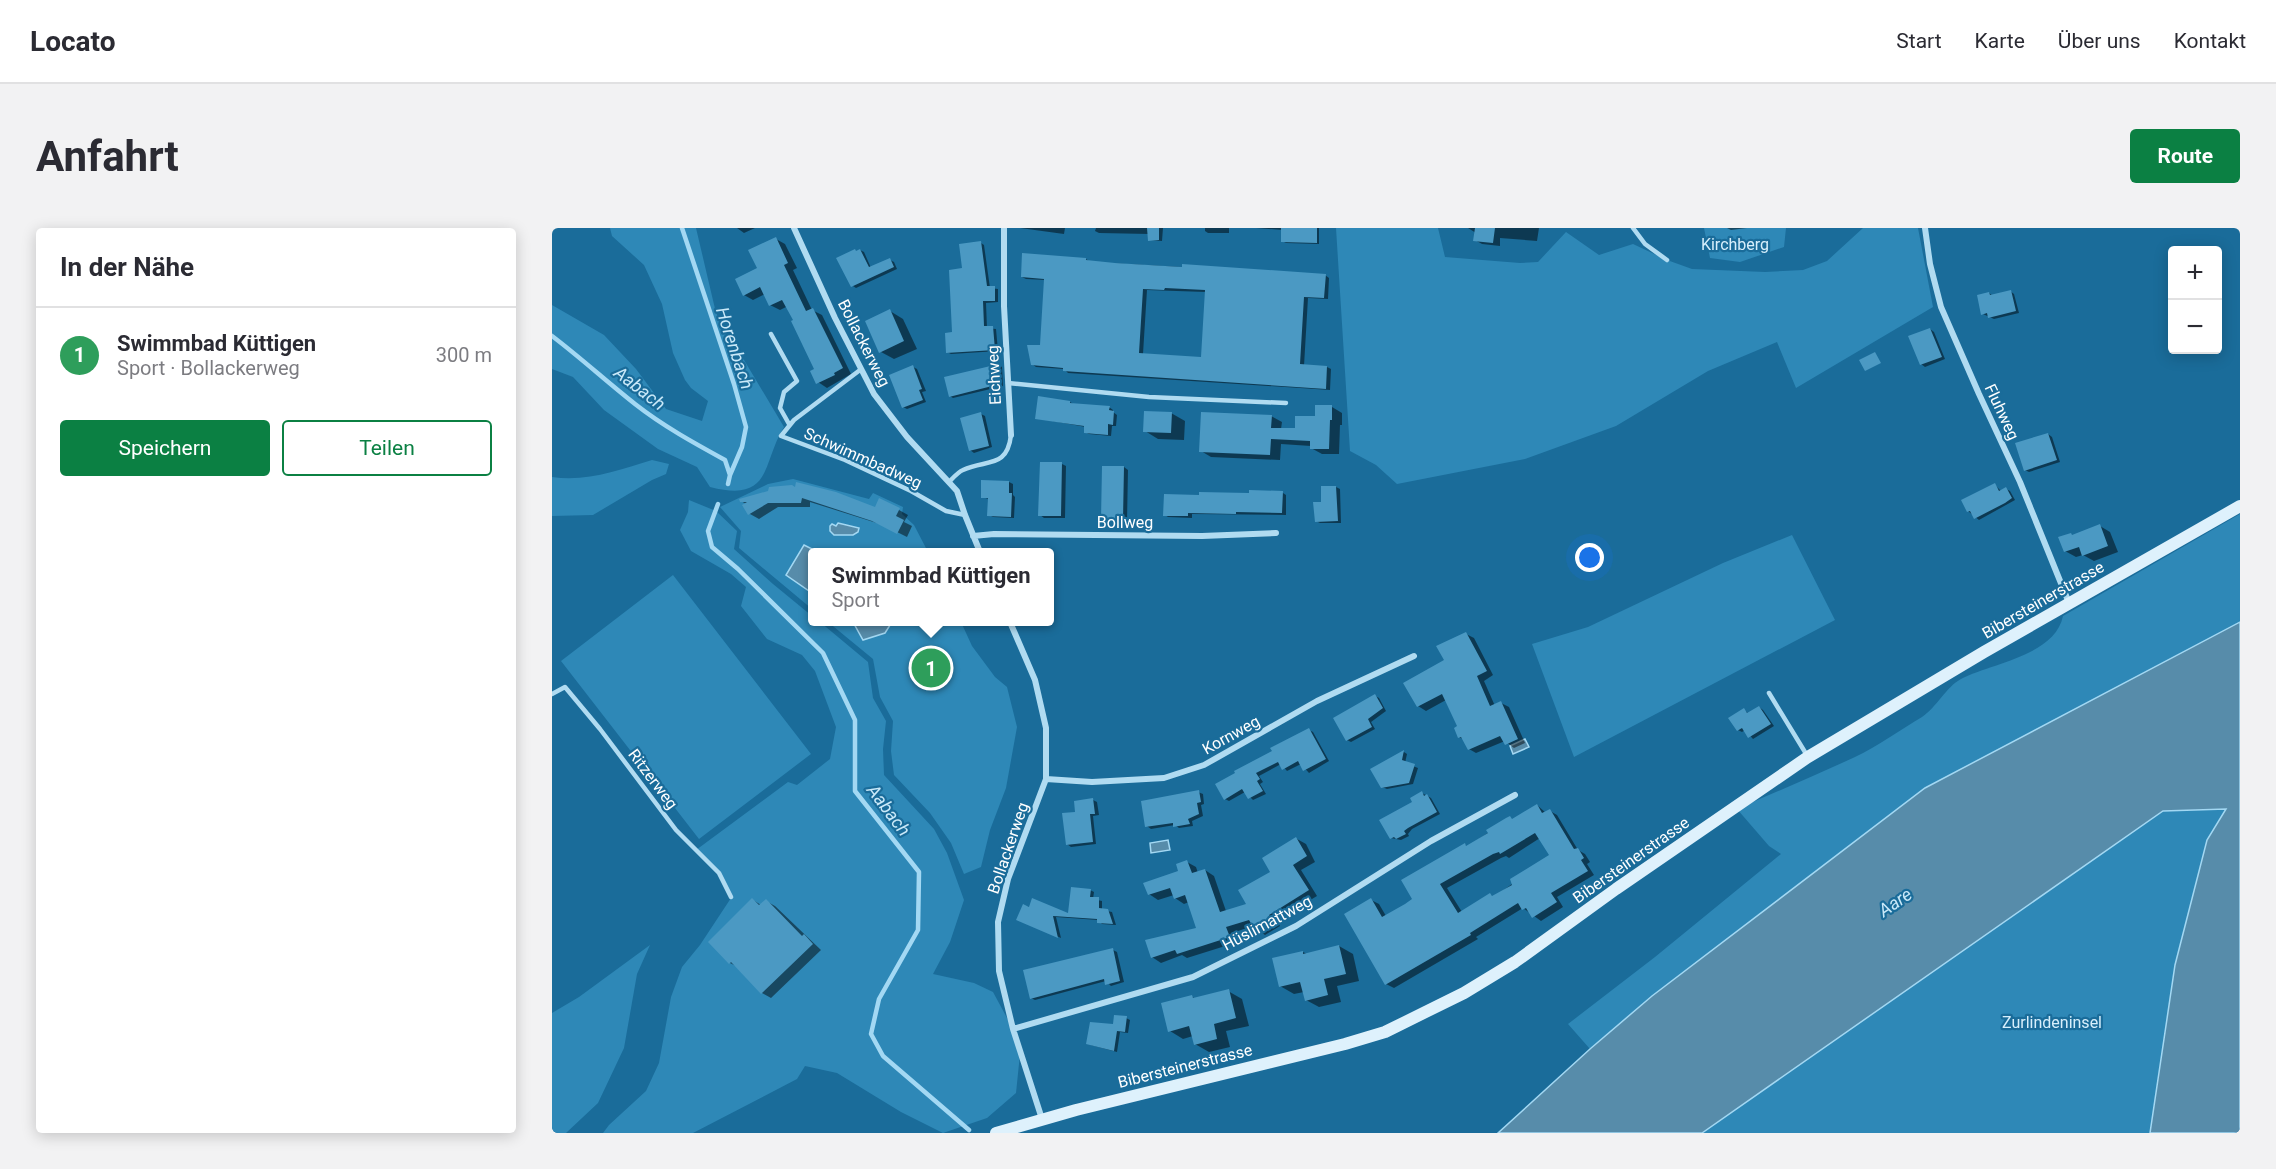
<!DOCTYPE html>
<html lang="de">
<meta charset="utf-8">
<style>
body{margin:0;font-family:Roboto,sans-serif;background:#f2f2f3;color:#2b2b33}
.controls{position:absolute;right:18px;top:18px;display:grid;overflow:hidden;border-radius:6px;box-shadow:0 3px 15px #0003}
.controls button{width:54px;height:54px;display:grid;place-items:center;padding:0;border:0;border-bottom:2px solid #e1e1e2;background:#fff;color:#2b2b33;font:30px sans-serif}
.you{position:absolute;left:1038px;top:330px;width:21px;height:21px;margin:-15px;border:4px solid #fff;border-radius:50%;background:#1a73e8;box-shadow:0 0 0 9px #1a73e833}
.badge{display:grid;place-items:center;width:39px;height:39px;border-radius:50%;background:#0b8043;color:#fff;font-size:20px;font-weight:700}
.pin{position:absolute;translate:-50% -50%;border:3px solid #fff;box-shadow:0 2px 6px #0006}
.popup{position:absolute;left:256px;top:320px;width:246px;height:78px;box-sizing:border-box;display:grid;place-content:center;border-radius:6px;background:#fff;filter:drop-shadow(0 2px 4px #0005);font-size:20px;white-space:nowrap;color:#7c7c81}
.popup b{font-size:22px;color:#2b2b33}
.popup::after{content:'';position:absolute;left:50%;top:100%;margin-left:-12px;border:12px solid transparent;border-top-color:#fff}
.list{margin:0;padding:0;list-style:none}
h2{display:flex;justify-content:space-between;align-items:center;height:78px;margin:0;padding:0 24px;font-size:26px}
h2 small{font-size:20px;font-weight:400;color:#7c7c81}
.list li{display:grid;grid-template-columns:39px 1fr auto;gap:18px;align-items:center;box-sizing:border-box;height:96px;padding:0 24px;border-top:2px solid #e1e1e2}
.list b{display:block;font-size:22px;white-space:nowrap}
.list p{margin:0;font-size:20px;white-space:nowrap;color:#7c7c81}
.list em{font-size:20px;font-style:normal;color:#7c7c81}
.actions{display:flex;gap:12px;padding:18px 24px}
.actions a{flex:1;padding:14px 0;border:2px solid #0b8043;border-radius:6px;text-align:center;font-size:21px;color:#0b8043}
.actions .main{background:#0b8043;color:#fff}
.map{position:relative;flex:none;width:1688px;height:905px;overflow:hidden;border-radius:6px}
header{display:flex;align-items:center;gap:36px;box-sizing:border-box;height:84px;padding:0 30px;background:#fff;border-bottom:2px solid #e1e1e2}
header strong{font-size:28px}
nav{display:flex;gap:33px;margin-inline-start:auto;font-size:21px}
.intro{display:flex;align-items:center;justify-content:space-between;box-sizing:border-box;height:144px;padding:0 36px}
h1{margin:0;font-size:42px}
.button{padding:15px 27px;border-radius:6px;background:#0b8043;color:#fff;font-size:21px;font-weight:700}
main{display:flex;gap:36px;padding:0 36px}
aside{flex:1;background:#fff;border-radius:6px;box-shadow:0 3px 15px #0003}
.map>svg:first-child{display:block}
.green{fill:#2e88b7}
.water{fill:#578caa;stroke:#a3d8f3;stroke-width:1.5}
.shadow{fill:#0007;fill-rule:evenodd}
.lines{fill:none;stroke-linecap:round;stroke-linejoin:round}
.stream{stroke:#a3d8f3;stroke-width:4.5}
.building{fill:#4b99c3;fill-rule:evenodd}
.service{stroke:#b0dbf1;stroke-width:4.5}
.minor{stroke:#b0dbf1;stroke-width:6}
.secondary{stroke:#def1fc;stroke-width:12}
.labels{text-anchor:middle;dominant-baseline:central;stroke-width:4.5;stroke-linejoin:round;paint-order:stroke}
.park-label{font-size:16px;fill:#d7effc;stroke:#1a6c9a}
.street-label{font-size:16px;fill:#fff;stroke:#1a6c9a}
.water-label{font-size:18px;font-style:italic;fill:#cae9f9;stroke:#1a6c9a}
</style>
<header>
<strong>Locato</strong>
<nav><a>Start</a><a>Karte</a><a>Über uns</a><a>Kontakt</a></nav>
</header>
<div class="intro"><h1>Anfahrt</h1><a class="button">Route</a></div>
<main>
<aside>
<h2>In der Nähe<small></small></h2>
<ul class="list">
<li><span class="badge" style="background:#2e9e5b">1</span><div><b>Swimmbad Küttigen</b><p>Sport · Bollackerweg</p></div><em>300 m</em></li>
</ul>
<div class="actions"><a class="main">Speichern</a><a>Teilen</a></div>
</aside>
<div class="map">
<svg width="1688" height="905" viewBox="0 0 1688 905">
<rect width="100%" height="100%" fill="#1a6c9a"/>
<path class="green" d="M58 0H144L164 85 232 199C209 236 221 275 158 259L145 239 106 221 52 182 21 149 0 141V77L52 107 84 141 114 181 150 193 156 173 139 160 133 152 121 125 110 76 92 37 60 8Z
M784 0H886L893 29 968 35 986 34 1014 4 1047 27 1081 16 1115 32 1140 41 1213 44 1251 42 1275 33 1311 0H1366L1381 79 1244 160 1225 114 1156 143 1064 198 973 231 845 256 824 237 798 223Z
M1152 0H1234L1232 19 1188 34 1158 30Z
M100 232 117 236 114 246 100 252 41 287 0 288V249C36 254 66 242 100 232Z
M241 251 317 271 321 265 351 279 350 286 362 297 376 324H260V381L187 320 189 303 168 279 216 256Z
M137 272 164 283 185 303 182 321 221 356 260 388V394H268L316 434 321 470 334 493 331 521 332 547 382 601 395 625 412 672 398 714 381 746 422 755 441 764 461 801 468 826 464 865 435 890 391 905 349 884 285 845 253 838 245 851 141 905H51L57 897 94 863 107 835 119 769 130 739 148 717 179 670 167 645 144 622 236 554 245 557 278 531 284 499 263 443 250 427 215 411 189 378 194 359 179 346 139 323 128 302 136 284Z
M1688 286V394L1373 560 1100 768 1038 821 1016 796 1103 729 1229 626 1217 618 1185 581C1224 564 1264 547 1303 529 1326 518 1348 502 1370 489 1385 479 1394 459 1409 451 1439 435 1503 428 1511 388Z
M1240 307 1283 392 1022 529 980 416 1036 399 1171 335Z
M121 347 259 526 147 611 9 433Z
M276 394H409L420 418 443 449 455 459 465 499 454 560 438 602 429 639 412 646 399 615 378 585 342 547 339 523 341 493 328 469 321 431Z
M1674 581 1655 612 1623 737 1598 905H1150L1611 583Z
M98 717 85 746 72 820 46 875 14 905H0V785L27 769Z"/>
<path class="water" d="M286 295 307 300 306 304 301 307H282L278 303V298L280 296 284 298Z
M252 317 260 321V365L234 347Z
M301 394H340L333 405 311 412Z
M1688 394V905H1598L1623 737 1655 612 1674 581 1611 583 1150 905H946L1038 821 1100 768 1373 560Z
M973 511 977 519 961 526 958 518Z
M616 612 618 622 599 625 598 615Z"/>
<path class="shadow" d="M185 0H203L192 5Z
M468 0H513L512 6Z
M544 0H611L610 13 597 12V6L547 5 543 3Z
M653 0H677V5H656L653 3Z
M704 0H767V16L734 15 730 13 731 2Z
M916 0H987L985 13 948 10V18L930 16 923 12 924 5Z
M1175 0H1195L1179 2Z
M224 11 233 16 245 40 241 42 260 82 270 87 299 146 275 160 266 154 264 142 236 78 228 82 218 77 213 66 201 72 192 67Z
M429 15 432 17 438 60 446 61V74L434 75 435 100 444 101 446 123 399 126 395 124 402 106 412 41Z
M308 22 312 24 319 40 338 32 342 34 345 41 304 60 301 58 286 30Z
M534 31 538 34 773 47 777 50 776 71 756 70 752 138 775 139 779 141 778 162 516 145 512 141 484 139 480 136 489 119 494 52 474 51 470 49ZM595 62 654 64 650 130 591 126Z
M1458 63 1462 66 1467 85 1442 91 1431 86 1437 65 1441 68Z
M338 83 351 91 365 121 342 131 329 124Z
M1378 101 1382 104 1393 131 1373 139 1369 136Z
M447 137 450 139 451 158 401 170 398 168Z
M361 139 365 141 374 163 370 164 374 174 355 181 351 179Z
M518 174 523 177 557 179 561 182V184L565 187 564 198H560L559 208 537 206 533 204 534 199 484 190Z
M765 179H780L790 185V197H788L787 226H770L759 220V218L729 216 728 232 659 229 649 223 719 188 730 194 729 201H745L764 190Z
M619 185 633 193 632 212 606 211 593 203Z
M429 186 433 188 440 219 422 225 418 222Z
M1496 206 1500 209 1508 234 1477 244 1473 242Z
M510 236 514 238 513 290H492L488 287Z
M552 239H572L576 242 575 294 555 293 551 291Z
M457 254 461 256V267L463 269 462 290 441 289 437 287V271L430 269Z
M1443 257 1449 263 1454 261 1458 263 1463 272 1427 292 1416 283Z
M784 259 788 261 789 295H768L764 293 771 275Z
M218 264 323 280 347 282 356 287 352 294 360 298 355 309 331 297 258 274V279H226L207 291 198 286 194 276 189 273Z
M731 265 734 267V287L640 286V290L616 289 613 287 698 266Z
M1548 298 1558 304 1566 324 1542 333 1531 327 1524 329 1513 323 1522 308Z
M914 406 922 410 941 447 932 453 943 478 949 475 957 479 973 515 962 520 953 513 924 525 917 521 913 512 907 509V499L894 472 874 483 866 478 894 433Z
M823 468 827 470 834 483 819 494 823 501 799 514 795 512Z
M1207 479 1211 482 1222 498 1201 511 1193 502 1190 504 1186 502 1192 482 1197 486Z
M757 502 761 504 777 533 757 545 749 536 735 543 729 536 707 548 711 554 708 556 714 566 701 572 693 564 677 573 673 571 665 557Z
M852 524 855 526 853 535 866 540 861 556 835 561 830 559 820 541Z
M646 564 651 566 652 576 649 577 651 588 640 593 641 598 627 600 623 597 599 601 595 598Z
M870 565 879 570 888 586 860 601 856 606 857 608 849 612 839 610Z
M541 572 545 574 547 587 541 588 544 616 519 619 515 616 525 585Z
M985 577 994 585 998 583 1005 587 1026 622 1033 626 1038 634 1035 636 1042 647 1005 669 1011 679 989 693 971 680 924 709 926 711 842 760 834 756 819 672 827 676 834 688 862 672 913 617 915 619 958 590 961 592ZM988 610 999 628 942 669 938 667 910 684 895 660 949 630 954 628 957 630Z
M745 611 754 616 763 634 749 642 765 668 725 692 728 698 713 707 701 698 683 704 686 714 635 730 630 727 609 735 600 729 646 701 637 674 632 676 623 670 622 667 606 672 597 666 628 643 635 634 644 639 646 645 653 642 662 648 674 683 696 677Z
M538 662 542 664 541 671 550 673V682L560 684 564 697 550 696 546 692 504 689 509 710 470 693 472 678 517 687Z
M201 672 209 677 214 673 223 678 269 722 219 770 210 765 186 739 178 735Z
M787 718 801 726 807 753 785 758 789 774 767 779 754 772 752 764 742 766 728 758 751 724 755 726Z
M561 722 565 724 572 754 559 758 554 753 483 772 479 770Z
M676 763 690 771 697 798 674 803 678 819 657 824 643 816 641 808 631 811 618 803 640 769 644 771Z
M574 790 578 792 576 805 568 804 565 824 539 817 562 797Z"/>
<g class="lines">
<path class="stream" d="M130 0 182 156 194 199 190 219 178 247
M0 108C29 130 55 154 83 176 111 198 142 215 173 232L178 247 176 256
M166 276 156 303 160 319 186 341 271 425 303 492V563L367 644 366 702 327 771 319 806 331 828 417 902"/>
</g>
<path class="building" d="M595 0H607V12L596 13Z
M729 0H765V15L729 14Z
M923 0H943L941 15 921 13Z
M224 9 236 35 232 37 254 83 261 80 291 140 282 145 283 147 264 156 258 143 262 141 239 93 241 92 230 72 217 78 208 59 191 68 183 51 205 40 196 22Z
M429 13 435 58H443V73H431L432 98H441L443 122 394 125 393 105 400 104 397 42 410 40 407 16Z
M303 21 304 23 308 21 317 39 338 30 342 39 299 59 284 30Z
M470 25 534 30V32L563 35 630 39V36L774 46 772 70 752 69 748 136 775 138 774 161 511 143V140L479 137 475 117H488L492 51 469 49ZM613 60 653 62 649 129 587 125 591 61 612 62Z
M1459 62 1464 83 1436 90 1435 85 1429 87 1425 67 1437 64 1438 67Z
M338 81 352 113 327 125 313 93Z
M1378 100 1390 129 1368 137 1356 108Z
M1323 124 1329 135 1313 143 1307 132Z
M447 136 448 156 397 169 392 149Z
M361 137 370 161 367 162 371 172 350 180 337 147Z
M486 168 518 173V175L558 178 557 182 562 183 561 197 556 196V207L532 205V198L483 191Z
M763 177H780V192H778L777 221H758V213L719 211 718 227 647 224 649 184 720 187 719 200H743V188H763Z
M592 183 620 184 619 205 591 204Z
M429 184 437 218 417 223 408 190Z
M1496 205 1505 232 1472 243 1463 215Z
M488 234H510L509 288H486Z
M550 238H572L571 292H549Z
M429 252 457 253V265H460L459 289 435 288 436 270H429Z
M244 254 284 264 323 279 327 270 348 280 344 288 352 292 345 306 320 293 250 270 249 275H216L196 287 190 277 195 274H188L187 271 216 263 217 259 240 257 243 259Z
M1443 255 1447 263 1454 259 1460 270 1453 275 1422 291 1418 283 1415 284 1409 272Z
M769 258H784L786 293 763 294 761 274H769Z
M697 262 731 263 730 285 684 284V286L636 285V288H611L612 266 647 267V264L697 265Z
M1548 296 1556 318 1530 328 1527 319 1512 324 1506 309 1519 305 1520 307Z
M914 404 935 443 925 448 938 478 949 473 966 511 953 517 948 508 916 522 909 509 906 510 902 500 905 498 890 466 865 479 851 455 892 432 884 418Z
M823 466 831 480 816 491 820 499 794 513 781 490Z
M1207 478 1219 496 1196 510 1190 500 1185 503 1176 490 1192 480 1195 485Z
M757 500 774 531 751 543 746 533 730 542 726 534 704 545 708 551 705 553 711 563 696 571 690 561 672 572 663 556 683 545 682 543 720 523 718 520Z
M852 522 850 532 863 536 857 555 829 560 818 541Z
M647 562 649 574 645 575 647 586 636 591 638 596 621 599V595L593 599 589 573Z
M870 563 872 568 875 566 885 584 856 600 852 603 854 606 844 611 842 609 838 611 827 592 860 574 858 570Z
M541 570 543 586H538L541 614 514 617 510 585 523 584 522 573Z
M985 576 990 585 998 581 1022 621 1026 620 1032 630 1029 632 1036 643 999 665 1005 674 980 690 974 680 970 682 966 675 918 705 919 707 833 757 792 686 819 670 830 689 853 676 860 671 849 652 913 615 914 618 936 605 934 602 954 590 958 588 960 591ZM983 605 997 627 958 651 960 657 940 668 938 665 906 685 888 656 941 626 947 624 948 626Z
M744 609 755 628 741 637 757 662 717 687 720 692 703 702 697 692 674 699 678 709 625 726 623 722 599 730 593 712 644 700 633 667 622 671 618 660 596 667 591 655 626 643 624 636 635 632 640 645 653 641 668 684 694 676 686 662 718 644 710 630Z
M519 659 539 661 538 669H547V680L556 681 561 696 545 695V691L501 688 506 710 464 692 471 676 477 679 480 670 516 685Z
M200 670 207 677 214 671 250 708 252 706 261 716 209 766 179 734 177 736 156 714Z
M787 717 794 746 772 751 776 767 753 773 748 754 727 759 720 730 751 723V726Z
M561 720 568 753 553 757 552 751 478 771 471 742Z
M677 761 684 790 662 796 665 811 642 817 637 798 616 804 609 775 640 767 641 770Z
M562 787 575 788 573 804 565 803 562 823 534 816 538 794 561 796Z"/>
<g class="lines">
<path class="service" d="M1081 0 1093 16 1115 32
M219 106 245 153 232 164 228 180 237 196
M308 142 242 192 229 208 293 232 359 263 394 283 413 287
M456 155 597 169 734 175
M397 254C401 250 406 244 411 242 435 231 455 241 459 207
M1217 465 1256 529
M0 466 13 459 48 501 124 602 167 645 179 669"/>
<path class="minor" d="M242 0 283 90 322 166 355 209 405 263 413 287 428 324
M452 0V78L459 207
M1373 0 1378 36 1389 79 1427 166 1468 254 1517 375
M421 308 442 306 650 308 724 305
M458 394 483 452 494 500V551L456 651 446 694 447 743 461 801 490 891
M494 551 540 554 612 550 652 537 765 473 862 428
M461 801 641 749 744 698 879 613 963 567"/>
<path class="secondary" d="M444 905 524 882 793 816 833 804 912 765 963 734 1064 661 1256 529 1432 424 1688 278"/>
</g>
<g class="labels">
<g class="park-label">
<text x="1183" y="16">Kirchberg</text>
<text x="1500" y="794">Zurlindeninsel</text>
</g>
<g class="street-label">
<text transform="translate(312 115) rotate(63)">Bollackerweg</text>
<text transform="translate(442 147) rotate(-93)">Eichweg</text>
<text transform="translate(1450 184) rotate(65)">Fluhweg</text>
<text transform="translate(311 230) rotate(24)">Schwimmbadweg</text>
<text x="573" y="294">Bollweg</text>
<text transform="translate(1491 372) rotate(-30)">Bibersteinerstrasse</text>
<text transform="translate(679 507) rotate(-29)">Kornweg</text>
<text transform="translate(101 551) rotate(53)">Ritzerweg</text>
<text transform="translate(456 620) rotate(-71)">Bollackerweg</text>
<text transform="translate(1079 632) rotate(-35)">Bibersteinerstrasse</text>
<text transform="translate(715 695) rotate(-28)">Hüslimattweg</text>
<text transform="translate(633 838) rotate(-14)">Bibersteinerstrasse</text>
</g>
<g class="water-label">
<text transform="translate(183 120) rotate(72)">Horenbach</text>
<text transform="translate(88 160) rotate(38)">Aabach</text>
<text transform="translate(337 582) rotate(53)">Aabach</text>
<text transform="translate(1343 674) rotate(-34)">Aare</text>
</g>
</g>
</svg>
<div class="controls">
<button>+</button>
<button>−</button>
</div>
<div class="you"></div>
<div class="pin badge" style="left:379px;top:440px;background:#2e9e5b">1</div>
<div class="popup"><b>Swimmbad Küttigen</b>Sport</div>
</div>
</main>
